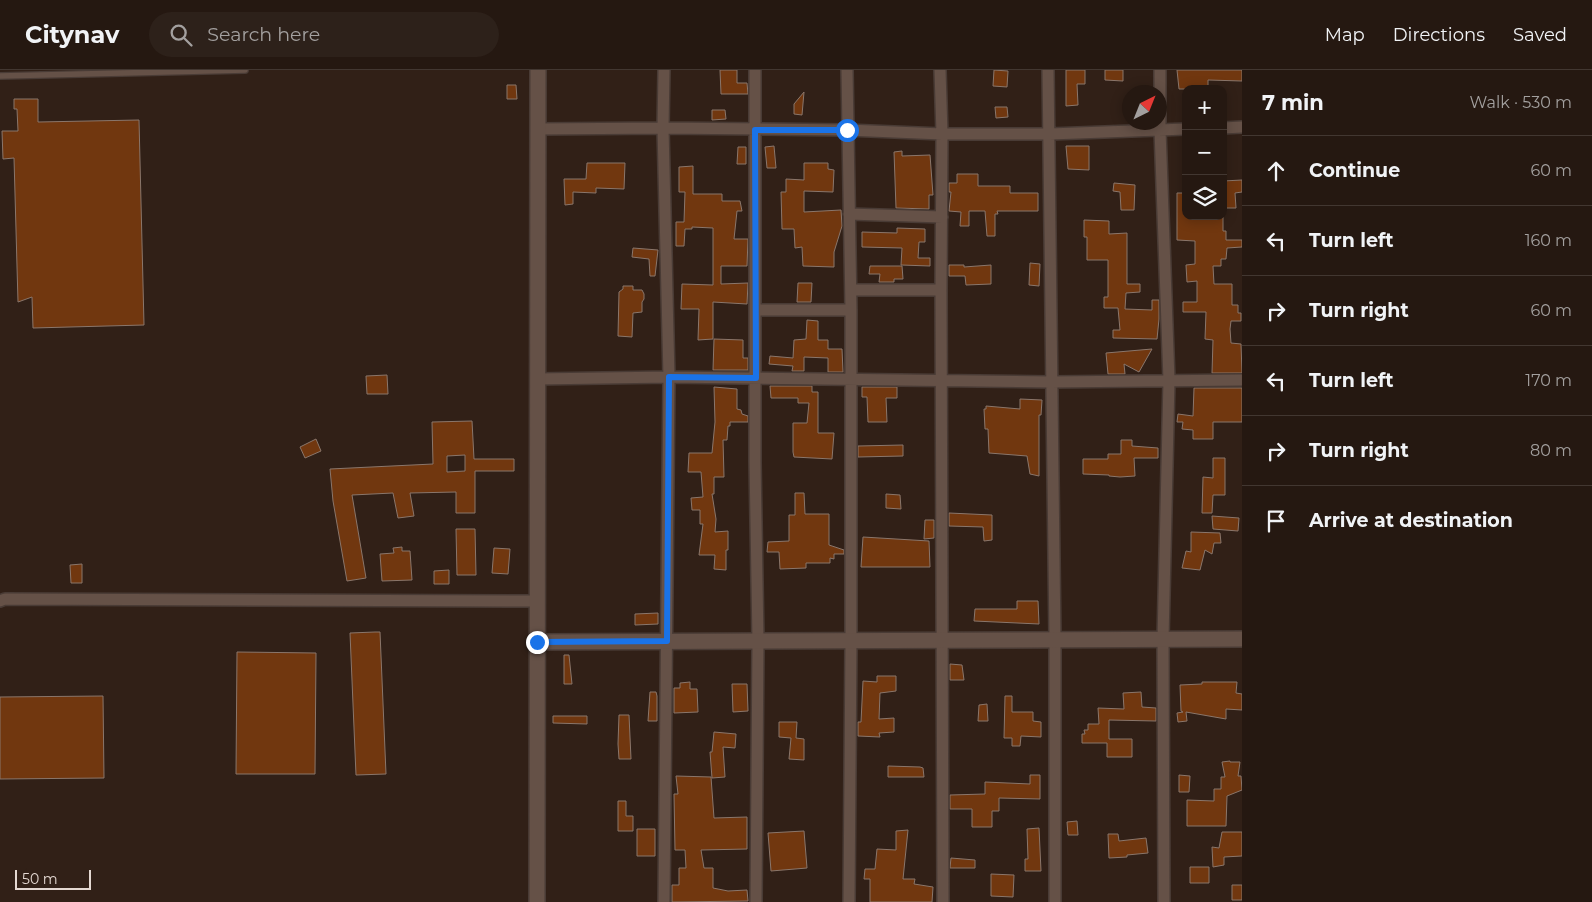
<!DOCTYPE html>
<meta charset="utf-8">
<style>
body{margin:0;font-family:Montserrat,sans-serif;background:#2d211a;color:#f1f3f6}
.controls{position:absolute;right:15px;top:15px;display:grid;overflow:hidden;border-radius:10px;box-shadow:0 2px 12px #0003}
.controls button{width:45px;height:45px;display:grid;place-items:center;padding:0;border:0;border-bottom:1px solid #423731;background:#251811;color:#f1f3f6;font:25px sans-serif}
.compass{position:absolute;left:1122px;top:15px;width:45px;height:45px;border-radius:50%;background:#251811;box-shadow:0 2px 12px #0003;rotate:43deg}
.scale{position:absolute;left:15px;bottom:12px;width:76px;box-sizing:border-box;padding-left:5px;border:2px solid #e4d8d2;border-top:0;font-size:14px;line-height:18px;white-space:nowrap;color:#e4d8d2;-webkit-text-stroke:4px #312017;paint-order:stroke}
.stop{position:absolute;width:15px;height:15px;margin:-11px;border:4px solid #1a73e8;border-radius:50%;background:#fff}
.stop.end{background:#1a73e8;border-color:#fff;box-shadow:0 1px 5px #0008}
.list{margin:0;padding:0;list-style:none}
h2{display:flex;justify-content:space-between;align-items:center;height:65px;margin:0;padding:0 20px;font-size:21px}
h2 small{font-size:16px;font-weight:400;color:#a3a09f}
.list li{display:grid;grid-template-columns:32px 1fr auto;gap:15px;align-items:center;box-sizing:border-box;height:70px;padding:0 20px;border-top:1px solid #423731}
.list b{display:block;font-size:19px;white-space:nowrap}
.list em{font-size:16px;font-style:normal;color:#a3a09f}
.icon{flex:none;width:28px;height:28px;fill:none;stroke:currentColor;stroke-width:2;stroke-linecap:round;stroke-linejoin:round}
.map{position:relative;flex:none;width:1242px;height:832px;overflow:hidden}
header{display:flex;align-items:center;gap:30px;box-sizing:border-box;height:70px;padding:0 25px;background:#251811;border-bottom:1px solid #423731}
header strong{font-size:24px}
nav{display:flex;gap:28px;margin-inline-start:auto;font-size:18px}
.search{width:350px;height:45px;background:#2d211a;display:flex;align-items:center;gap:12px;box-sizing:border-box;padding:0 18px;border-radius:28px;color:#a3a09f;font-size:19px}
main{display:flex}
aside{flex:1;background:#251811}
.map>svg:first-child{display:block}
.building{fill:#71370f;stroke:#8a766b;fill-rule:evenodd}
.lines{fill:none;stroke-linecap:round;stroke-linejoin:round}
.lane-casing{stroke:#493b35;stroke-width:8}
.street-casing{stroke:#493b35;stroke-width:14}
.secondary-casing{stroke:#493b35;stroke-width:18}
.lane{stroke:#655147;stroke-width:5.5}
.street{stroke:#655147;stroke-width:11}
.secondary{stroke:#655147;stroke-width:15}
.route{stroke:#1a73e8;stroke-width:6}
</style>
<header>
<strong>Citynav</strong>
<div class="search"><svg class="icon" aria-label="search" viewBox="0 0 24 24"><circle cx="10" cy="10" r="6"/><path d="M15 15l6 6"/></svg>Search here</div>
<nav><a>Map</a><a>Directions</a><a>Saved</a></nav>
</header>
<main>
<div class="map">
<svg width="1242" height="832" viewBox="0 0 1242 832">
<rect width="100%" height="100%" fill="#312017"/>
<path class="building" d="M720 0H737V13H747L748 24H721Z
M994 0 1008 1 1007 17 993 16Z
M1066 0H1085V14H1077L1078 35 1066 36Z
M1105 0H1123V11L1105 10Z
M1177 0H1242V11L1208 10V19H1179Z
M507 15H516L517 29H507Z
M804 22 802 45 794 44V34Z
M14 29H38V52L139 50 144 255 33 258 32 227 18 232 14 88 3 89 2 61H18L17 39H14Z
M995 37H1007L1008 47 996 48Z
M712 40H725L726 49 712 50Z
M774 76 776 98H767L765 77Z
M1066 76H1089V100L1068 99Z
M738 77H746V94H737Z
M902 81V86L930 85 933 125H929V139L896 138 894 82Z
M587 93H625L624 119 596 118V123L573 122V134L565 135 564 109H586Z
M804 93H828V99L834 100 833 122 804 121V142L841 140 842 156 834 182V197L803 196 802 177 795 178 794 159H782L781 122H786V109L804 110Z
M693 96V124H722V131H740L742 141H737L734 169H748L747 196H721V214L748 213 747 234 713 232V269L698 270 699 239H681L682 214 713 215V158L692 157V159H685L684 176H676V152H684L685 122H679V97Z
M957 104H978V116H1010V123H1038V141H997L998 144H995V166H987L985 141H969V156H960L961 142 949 141 951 122H949V113H957Z
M1242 110V122L1235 123 1236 138H1223V111Z
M1114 113 1135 115 1134 140H1121L1120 122 1113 121Z
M1177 123H1186V146H1223V161H1226V170H1242V177L1227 178 1226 189H1221V196H1213L1214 214H1232V235H1238V243H1241V251H1231L1230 259 1231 273 1241 274 1242 303H1212L1213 270 1205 269 1206 242H1183V232H1197V211L1187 212 1186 195 1195 194V171L1177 170Z
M1084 150 1109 151V164L1127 163V214H1140V222L1126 223 1125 239 1152 240V230H1159V249L1157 269 1113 268V260H1120L1118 238H1104V227H1108V190H1087V167H1084Z
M897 158 925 159V172H919L918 188H930V196L901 195 902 178 862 177V162L897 163Z
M633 178 658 180 655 206H650L649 189 632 187Z
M1030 193 1040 194 1039 216 1029 215Z
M949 195H964V197L991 195V214L966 215 965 206H949Z
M870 196H902L903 209H894V212H879L880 204H869Z
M798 213H812L811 232H797Z
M623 216H633V220H642L644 224V229L642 232V242L633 243 632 267 618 266 619 222 623 219Z
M807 250 818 251V270H828V279H842L843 302H828V288L804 287V301H792L793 296 769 294 770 286 793 288 794 270 806 269Z
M714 269 743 270V288H748V300H713Z
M1152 279 1139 302 1124 294 1125 304H1108L1106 283Z
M387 305 388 324H367L366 306Z
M770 316H812V322H818V363H834L832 389 794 387 793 382V353H807L809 333H798V328H771Z
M714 317 737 319V339L741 340 742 344 748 346V352H730V356H728L727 370H723L724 407H714V424H712L716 449 715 462 728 461V480H726V500L714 499 715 485H699L703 454H700V440H692L691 428 703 427 701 402H688L689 383H712L715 352Z
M862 317H897V328H886L887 352H868L867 327H862Z
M1194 318H1242V352H1213V369H1193V360L1182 359 1183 352H1177L1178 344 1193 346Z
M1020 329 1042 330 1041 345H1039V406L1030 404 1027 386 989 383 988 359H985L984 339H986V336L1020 339Z
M472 351 474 389H514V401H475V443H456V422L410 423 414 446 398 448 393 423 352 425 366 508 347 511 333 431 330 399 433 394 432 352ZM465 385V401L447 402V386Z
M316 369 321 381 305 388 300 377Z
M1121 370H1132V376L1158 378V388H1134L1135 406 1120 407 1109 406V405L1083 404V389H1108V384H1121Z
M903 375V386L858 387V376Z
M1213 388H1225V425H1213L1212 443H1202L1203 407 1213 408Z
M795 423H804L805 444H829V475L844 480V484H834V489L830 488V493H806V498L780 499 779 482H767L768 472 789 471V445H795Z
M886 424 900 425 901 439 886 438Z
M949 443 992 445V470L984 471 983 457 949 456Z
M1212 446 1239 448 1238 461 1213 459Z
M925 450H934V468L924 469Z
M456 459H475L476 505H457Z
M1191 462 1220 463 1221 473H1214L1212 484 1205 480 1200 500 1182 498 1186 481 1191 482Z
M863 467 929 471 930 497H861Z
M402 477V481H410L412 510 382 511 380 484 394 483 393 478Z
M494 478 510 479 508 504 492 503Z
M82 494V513H71L70 495Z
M449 500V514H434V501Z
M1017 531H1038L1039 554 974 551 975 539H1017Z
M658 543V554L635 555V544Z
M375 562H380L386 704 356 705 350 563Z
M237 582 316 583 315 704H236Z
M564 585H569L572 614H564Z
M950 594 962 595 964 610H950Z
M877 606H896V621L880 623 879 649 894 648V662L879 663 880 667 858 666V652H861L863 611 877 612Z
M690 612V619H697L698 642 674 643V618H680V613Z
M1202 612H1237L1236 623 1242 624V640L1226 639V649L1186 642 1187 651 1178 652 1177 643 1183 642 1181 641 1180 615 1202 614Z
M732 614H747L748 641 733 642Z
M650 622H656L657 626V651H648Z
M1141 622 1142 637 1156 638V651L1109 650V669H1132V687H1107V673H1082V664H1085L1084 660H1088V654H1099L1098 638 1124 639 1123 623Z
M103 626 104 708 0 709V627Z
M1005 626H1012V642H1033V651L1041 652V667L1021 666 1020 676H1012V668H1004Z
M987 634 988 651H978L979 635Z
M619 645H629L631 689H619L618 674Z
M553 646H587V654L553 653Z
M779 652H797L796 668 804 669V690L789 689 791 668 779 667Z
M714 662 736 664 735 678 723 677 725 707 712 708 710 682H712Z
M1230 691V692H1240L1238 706H1241L1242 720 1227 726 1226 756H1187V730L1214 731V719H1221V707H1225L1222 692Z
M888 696 920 697 923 698 924 707H888Z
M1030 705H1040V729L999 728V741H992V757H972V739H950V725L985 724V712L1030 714Z
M1179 705 1190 706 1189 722H1179Z
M676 706 711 707 714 748 747 747V779L701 780 704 798H713V818L728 821 747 820 748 831 672 832V815H679V798H686L685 780H675L674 724H678Z
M618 731H626V746H633V761H618Z
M1077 751 1078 765H1068L1067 752Z
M1039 758 1041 801H1025V789H1028L1027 759Z
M637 759H655V786H637Z
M908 760 903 809H915L914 814 933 817 932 832H870V809H864L865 799H875L877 779 896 780V761Z
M804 761 807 798 771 801 768 763Z
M1222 762H1242V786L1224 787V795L1213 797 1212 777 1219 778Z
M1108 764H1118L1119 771 1146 768 1148 783 1127 785V787L1109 788Z
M951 788 975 790V798H950Z
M1190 797H1209V813H1190Z
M991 804 1014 805 1013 827 991 826Z
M1232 815H1242V830H1232Z"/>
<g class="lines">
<g class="lane-casing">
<path id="lane" d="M0 6 245 0"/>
</g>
<g class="street-casing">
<path id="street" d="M664 0 663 58 669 307 664 832
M755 0V392L758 571 756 832
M847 0 851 240V571L849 832
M940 0 942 64 941 220 943 832
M1048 0 1055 570V832
M1160 0V60L1169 310 1163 569 1164 832
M1223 58 1242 57
M538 59 663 58 847 60 942 64H1050L1186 59
M849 144 942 147
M851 220H941
M755 240H851
M537 309 669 307 1051 312 1242 310
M0 531 5 529 537 531"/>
</g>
<g class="secondary-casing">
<path id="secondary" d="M537 572 1242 569
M537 832 538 0"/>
</g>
<use href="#lane" class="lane"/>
<use href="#street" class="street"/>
<use href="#secondary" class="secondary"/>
</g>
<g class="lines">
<path class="route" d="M537 572 667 571 669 307 756 308 755 60H847"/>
</g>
</svg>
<div class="controls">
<button>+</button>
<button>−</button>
<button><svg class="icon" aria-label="layers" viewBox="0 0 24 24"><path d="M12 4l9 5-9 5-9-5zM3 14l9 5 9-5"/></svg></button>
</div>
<svg class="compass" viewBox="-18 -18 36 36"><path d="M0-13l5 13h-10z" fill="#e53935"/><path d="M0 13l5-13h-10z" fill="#a3a09f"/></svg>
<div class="scale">50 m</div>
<div class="stop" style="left:847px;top:60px"></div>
<div class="stop end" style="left:537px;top:572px"></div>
</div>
<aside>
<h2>7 min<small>Walk · 530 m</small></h2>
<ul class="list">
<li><svg class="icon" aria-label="ahead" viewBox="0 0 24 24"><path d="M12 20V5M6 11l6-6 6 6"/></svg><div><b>Continue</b></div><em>60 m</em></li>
<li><svg class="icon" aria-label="left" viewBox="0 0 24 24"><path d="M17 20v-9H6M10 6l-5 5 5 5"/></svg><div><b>Turn left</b></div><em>160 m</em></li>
<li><svg class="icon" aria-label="right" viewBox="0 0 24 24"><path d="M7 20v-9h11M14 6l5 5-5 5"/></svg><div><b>Turn right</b></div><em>60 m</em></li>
<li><svg class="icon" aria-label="left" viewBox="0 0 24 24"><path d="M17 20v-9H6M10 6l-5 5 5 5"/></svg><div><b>Turn left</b></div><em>170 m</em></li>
<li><svg class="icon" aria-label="right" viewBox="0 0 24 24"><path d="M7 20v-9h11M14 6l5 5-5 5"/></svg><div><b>Turn right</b></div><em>80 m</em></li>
<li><svg class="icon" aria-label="arrive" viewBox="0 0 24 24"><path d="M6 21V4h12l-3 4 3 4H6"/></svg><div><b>Arrive at destination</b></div></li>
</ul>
</aside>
</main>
